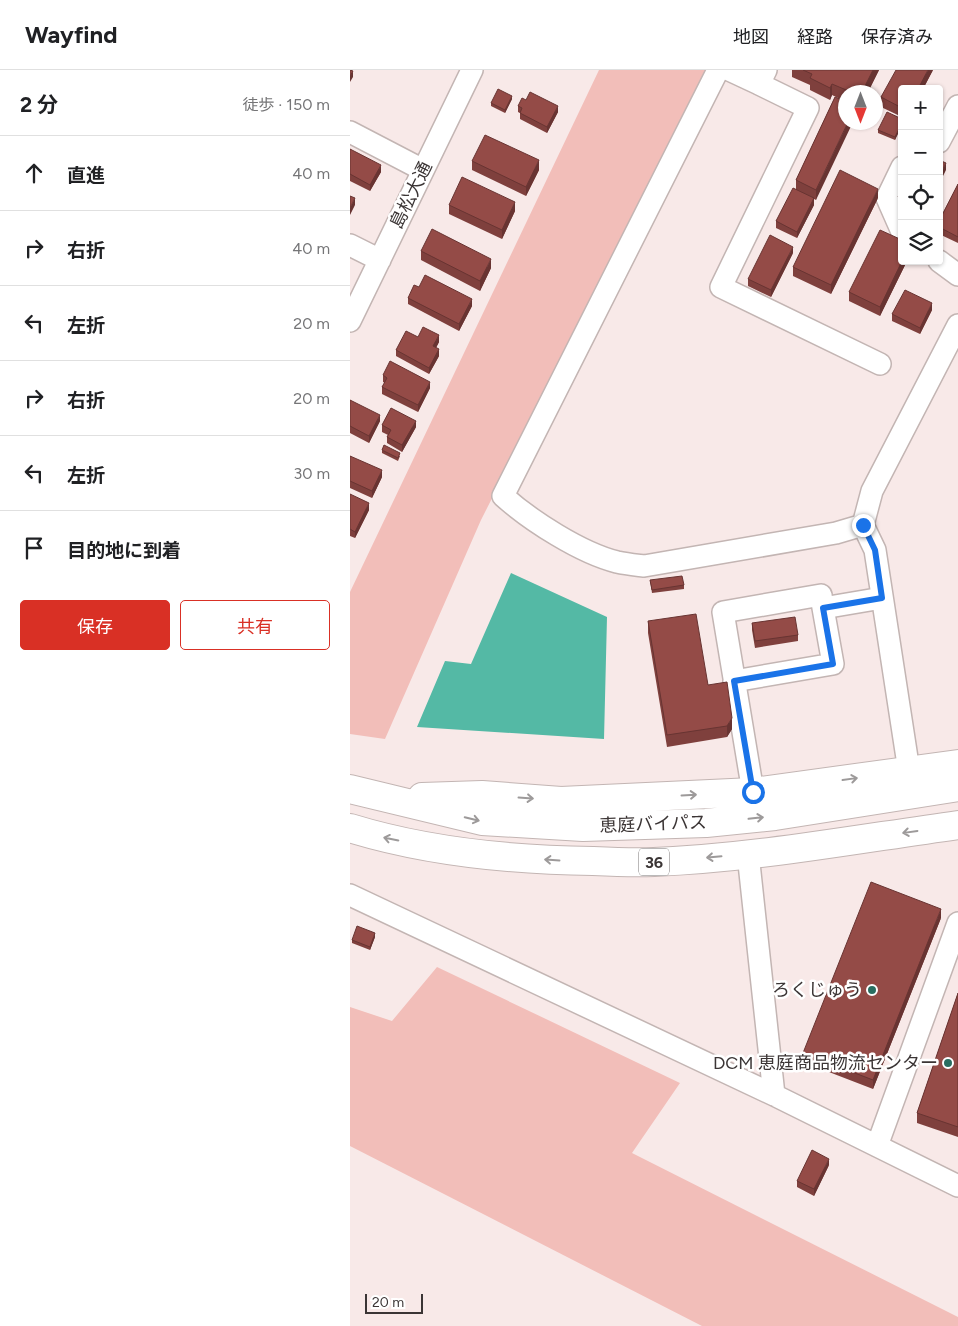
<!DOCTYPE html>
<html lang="ja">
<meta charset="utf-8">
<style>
body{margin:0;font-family:Figtree,"Noto Sans JP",sans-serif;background:#f2f2f2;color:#202124}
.controls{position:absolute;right:15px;top:15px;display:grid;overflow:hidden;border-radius:5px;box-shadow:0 1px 4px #0004}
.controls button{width:45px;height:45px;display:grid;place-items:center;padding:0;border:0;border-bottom:1px solid #e0e0e0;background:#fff;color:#202124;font:25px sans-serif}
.compass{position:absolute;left:488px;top:15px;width:45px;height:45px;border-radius:50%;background:#fff;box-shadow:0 1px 4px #0004;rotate:180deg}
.scale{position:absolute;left:15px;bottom:12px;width:58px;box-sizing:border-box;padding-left:5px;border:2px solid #3b3535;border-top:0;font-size:14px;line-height:18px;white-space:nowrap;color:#3b3535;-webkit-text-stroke:4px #fff;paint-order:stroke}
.stop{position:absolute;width:15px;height:15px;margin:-11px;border:4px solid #1a73e8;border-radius:50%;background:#fff}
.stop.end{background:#1a73e8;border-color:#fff;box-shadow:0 1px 5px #0008}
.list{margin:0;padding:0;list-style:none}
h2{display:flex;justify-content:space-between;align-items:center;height:65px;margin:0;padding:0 20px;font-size:21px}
h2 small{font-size:16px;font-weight:400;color:#757577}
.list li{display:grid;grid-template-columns:32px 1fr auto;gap:15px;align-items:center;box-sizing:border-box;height:75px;padding:0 20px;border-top:1px solid #e0e0e0}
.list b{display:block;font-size:19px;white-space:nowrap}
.list em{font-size:16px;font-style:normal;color:#757577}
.actions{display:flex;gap:10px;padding:15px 20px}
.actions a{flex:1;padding:11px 0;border:1px solid #d93025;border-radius:5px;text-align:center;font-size:18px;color:#d93025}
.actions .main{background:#d93025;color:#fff}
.icon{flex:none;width:28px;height:28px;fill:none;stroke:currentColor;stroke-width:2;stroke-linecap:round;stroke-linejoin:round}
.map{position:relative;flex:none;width:608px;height:1256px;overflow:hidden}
header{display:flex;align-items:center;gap:30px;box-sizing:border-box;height:70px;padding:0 25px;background:#fff;border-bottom:1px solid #e0e0e0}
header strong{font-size:24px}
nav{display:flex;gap:28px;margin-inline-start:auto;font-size:18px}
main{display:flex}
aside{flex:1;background:#fff}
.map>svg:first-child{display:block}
.green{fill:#f2beb9}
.water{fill:#54b9a5}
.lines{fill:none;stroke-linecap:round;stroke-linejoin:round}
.minor-casing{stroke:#c3b5b3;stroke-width:24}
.highway-casing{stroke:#c3b5b3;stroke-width:30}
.minor{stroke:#fff;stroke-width:21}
.highway{stroke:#fff;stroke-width:28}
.wall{fill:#7f403d}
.shaded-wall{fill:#683432}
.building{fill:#944b47;stroke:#683432}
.oneway{stroke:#9d9a9a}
.route{stroke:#1a73e8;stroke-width:6}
.poi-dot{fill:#296e61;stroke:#fff;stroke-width:2}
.labels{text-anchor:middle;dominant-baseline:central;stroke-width:5;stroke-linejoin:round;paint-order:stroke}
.shield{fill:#fff;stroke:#767272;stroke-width:1}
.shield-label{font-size:16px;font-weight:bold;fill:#3b3535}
.street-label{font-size:18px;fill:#3b3535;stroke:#fff}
.poi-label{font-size:18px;fill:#3b3535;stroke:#fff;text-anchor:end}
</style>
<header>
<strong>Wayfind</strong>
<nav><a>地図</a><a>経路</a><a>保存済み</a></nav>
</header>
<main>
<aside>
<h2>2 分<small>徒歩 · 150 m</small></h2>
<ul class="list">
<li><svg class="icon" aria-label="ahead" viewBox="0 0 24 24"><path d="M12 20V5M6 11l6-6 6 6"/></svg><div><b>直進</b></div><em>40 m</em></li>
<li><svg class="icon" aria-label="right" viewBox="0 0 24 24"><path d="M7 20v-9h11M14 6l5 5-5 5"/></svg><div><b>右折</b></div><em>40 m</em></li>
<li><svg class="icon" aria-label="left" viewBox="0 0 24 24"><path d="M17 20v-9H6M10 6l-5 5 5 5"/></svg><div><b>左折</b></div><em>20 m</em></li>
<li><svg class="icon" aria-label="right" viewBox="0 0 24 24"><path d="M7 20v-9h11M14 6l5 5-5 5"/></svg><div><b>右折</b></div><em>20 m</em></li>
<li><svg class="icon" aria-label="left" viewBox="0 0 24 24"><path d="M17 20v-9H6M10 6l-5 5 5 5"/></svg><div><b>左折</b></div><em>30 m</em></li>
<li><svg class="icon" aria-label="arrive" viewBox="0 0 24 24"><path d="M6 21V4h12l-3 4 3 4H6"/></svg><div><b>目的地に到着</b></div></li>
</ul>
<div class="actions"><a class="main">保存</a><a>共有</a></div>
</aside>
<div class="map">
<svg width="608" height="1256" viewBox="0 0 608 1256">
<rect width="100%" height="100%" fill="#f8e9e8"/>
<path class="green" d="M249 0H359L131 450 35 669 0 664V522Z
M87 897 330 1013 282 1083 608 1247V1256H352L0 1076V937L42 951Z"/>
<path class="water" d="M161 503 257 547 254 669 67 657 95 591 121 594Z"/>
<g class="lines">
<g class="minor-casing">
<path id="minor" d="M368 0 153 426C181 451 231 483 267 492 276 494 286 495 294 496L486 463 513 455
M379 0 409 14
M416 0 409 14 458 38 371 217 530 294
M0 62 73 100
M589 72 608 36
M552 97 537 128 552 162
M0 175 30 190
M589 191 608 205
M0 251 122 0
M384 611 483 594 473 538
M559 701 525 480 513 455 522 421 608 255
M403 722 373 542 471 525 473 538 532 528
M398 784 424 1025
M0 825 424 1025 608 1116
M527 1076 608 853"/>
</g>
<g class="highway-casing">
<path id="highway" d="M0 719 132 751 233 757 356 753 425 746 608 717
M72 727 132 725 211 731 403 722 608 694
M0 758C78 782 162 790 243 791 263 792 284 793 304 792 405 788 507 769 608 755"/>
</g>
<use href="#minor" class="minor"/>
<use href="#highway" class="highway"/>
</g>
<path class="wall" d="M442 0H529L518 22H496V32L482 25 480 30 460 20V15L442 7Z
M583 0 573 19H552V47L531 37V27Z
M485 27 466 130 464 129V135L447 168 426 158V151L446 119V110Z
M162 29 155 43 141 36V33Z
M176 30 208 42 197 63 170 49V43L168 42V36Z
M552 49 545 70 528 63V60Z
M0 79 31 102 20 121 0 111Z
M122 91 189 100 176 126 122 100Z
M608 114V173L589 164V151Z
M552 119V135L548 134V127Z
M528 128 481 224 443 206V197Z
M99 135 165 141 152 169 99 144Z
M71 181 141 198 130 221 71 190Z
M443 183 421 227 398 216V209Z
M552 191H557L530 246 499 231V222Z
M69 217 122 236 109 261 58 234V228Z
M582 240 570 264 542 251V244Z
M68 267 89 272 86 278 89 286 79 304 46 286V280Z
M33 305 80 318 68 342 32 324V317L35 313 33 312Z
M0 330 30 351 19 373 0 363Z
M32 355 66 357 52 382 37 373V367L38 365 32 362Z
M32 380 50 386 48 391 32 383Z
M0 386 32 407 22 428 0 418Z
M0 424 19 440 5 468 0 466Z
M300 510 334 515V519L302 523Z
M298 551 358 615 382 659 377 667 317 677 298 563Z
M402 553 448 565V571L405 578 402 560Z
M591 848 523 1019 453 992V983Z
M25 867 20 880 2 873V870Z
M608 923V1067L567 1053V1043Z
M479 1095 464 1126 447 1117V1111Z"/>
<path class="shaded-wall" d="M523 0H529L518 22H512Z
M578 0H583L573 19H568Z
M3 1V7L0 12V6Z
M482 14V25L480 30V18Z
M162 26V29L155 43V40Z
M208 36V42L197 63V57Z
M498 52H503L466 130V120Z
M552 53V56L545 70V67Z
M189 90V100L176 126V117Z
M596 93V100L589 114V107Z
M31 95V102L20 121V115Z
M528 119V128L481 224V215Z
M5 128V135L0 145V138Z
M464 128V135L447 168V162Z
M165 132V141L152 169V160Z
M443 177V183L421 227V220Z
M141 189V198L130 221V211Z
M552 191H557L530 246V237Z
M122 229V236L109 261V254Z
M582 233V240L570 264V258Z
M89 265V272L83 283V276Z
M89 279V286L79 304V298Z
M80 312V318L68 342V335Z
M30 345V351L19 373V366Z
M66 351V357L52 382V375Z
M32 400V407L22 428V421Z
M19 433V440L5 468V462Z
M382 648V659L377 667V656Z
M591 839V848L523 1019V1010Z
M25 863V867L20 880V877Z
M479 1089V1095L464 1126V1119Z"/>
<path class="building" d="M0 0 3 1 0 6Z
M453 0H523L512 22H501L482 14 480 18 460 8 462 4Z
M546 0H578L568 19H552V38L531 27Z
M148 19 162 26 155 40 141 33Z
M180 22 208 36 197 57 170 43 172 38 168 36 172 28 176 30Z
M485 27 496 32V52H498L466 120 446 110Z
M537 42 552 49V53L545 67 528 60Z
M135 65 189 90 176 117 122 91Z
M0 79 31 95 20 115 0 104Z
M589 90 596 93 589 107Z
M490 100 528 119 481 215 443 197Z
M112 107 165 132 152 160 99 135Z
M608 114V167L589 157V151Z
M443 118 464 128 447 162 426 151Z
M552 119V129L548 127Z
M0 126 5 128 0 138Z
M82 159 141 189 130 211 71 181Z
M530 160 552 170V191L530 237 499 222Z
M420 165 443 177 421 220 398 209Z
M75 205 122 229 109 254 58 228 64 215 69 217Z
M555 220 582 233 570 258 542 244Z
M73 257 89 265 83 276 89 279 79 298 46 280 56 261 68 267Z
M40 291 80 312 68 335 32 317 37 308 33 305Z
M0 330 30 345 19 366 0 356Z
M41 338 66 351 52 375 37 367 41 360 32 355Z
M34 375 50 383 48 388 32 380Z
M0 386 32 400 22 421 0 411Z
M0 424 19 433 5 462 0 459Z
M332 506 334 515 302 520 300 510Z
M346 544 358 615 377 612 382 648 377 656 317 665 298 551Z
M445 547 448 565 405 571 402 553Z
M521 812 591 839 523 1010 453 983Z
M7 856 25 863 20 877 2 870Z
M608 923V1057L567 1043Z
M462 1080 479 1089 464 1119 447 1111Z"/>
<defs><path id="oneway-shaft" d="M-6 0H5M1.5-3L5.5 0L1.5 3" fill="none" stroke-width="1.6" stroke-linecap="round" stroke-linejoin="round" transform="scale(1.25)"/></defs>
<g class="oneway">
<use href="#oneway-shaft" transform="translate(500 709) rotate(-8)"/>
<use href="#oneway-shaft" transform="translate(339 725) rotate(-3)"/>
<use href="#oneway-shaft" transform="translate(176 728) rotate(4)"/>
<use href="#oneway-shaft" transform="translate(406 748) rotate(-6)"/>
<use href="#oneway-shaft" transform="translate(122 749) rotate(14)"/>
<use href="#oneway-shaft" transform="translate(560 762) rotate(172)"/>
<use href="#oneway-shaft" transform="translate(41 769) rotate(-169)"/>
<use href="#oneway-shaft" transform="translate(364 787) rotate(175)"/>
<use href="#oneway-shaft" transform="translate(202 790) rotate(-176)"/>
</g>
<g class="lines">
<path class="route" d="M403 722 384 611 483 594 473 538 532 528 525 480 513 455"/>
</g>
<g class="poi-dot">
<circle cx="522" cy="920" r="5"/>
<circle cx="598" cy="993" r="5"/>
</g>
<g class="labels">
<rect class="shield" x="289" y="778.5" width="30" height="27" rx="4"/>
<g class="shield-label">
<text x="304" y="792">36</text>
</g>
<g class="street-label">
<text transform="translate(61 125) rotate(-64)">島松大通</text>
<text transform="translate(303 754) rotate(-2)">恵庭バイパス</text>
</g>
<g class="poi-label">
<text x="512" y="920">ろくじゅう</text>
<text x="588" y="993">DCM 恵庭商品物流センター</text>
</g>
</g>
</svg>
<div class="controls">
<button>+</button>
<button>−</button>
<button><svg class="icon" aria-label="locate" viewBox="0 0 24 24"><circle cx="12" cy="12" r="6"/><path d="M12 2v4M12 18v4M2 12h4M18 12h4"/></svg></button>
<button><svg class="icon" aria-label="layers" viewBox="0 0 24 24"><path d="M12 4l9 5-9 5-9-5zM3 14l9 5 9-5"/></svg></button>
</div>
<svg class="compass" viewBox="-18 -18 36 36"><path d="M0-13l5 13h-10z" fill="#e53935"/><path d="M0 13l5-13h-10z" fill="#757577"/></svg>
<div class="scale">20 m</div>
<div class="stop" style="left:403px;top:722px"></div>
<div class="stop end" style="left:513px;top:455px"></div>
</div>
</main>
